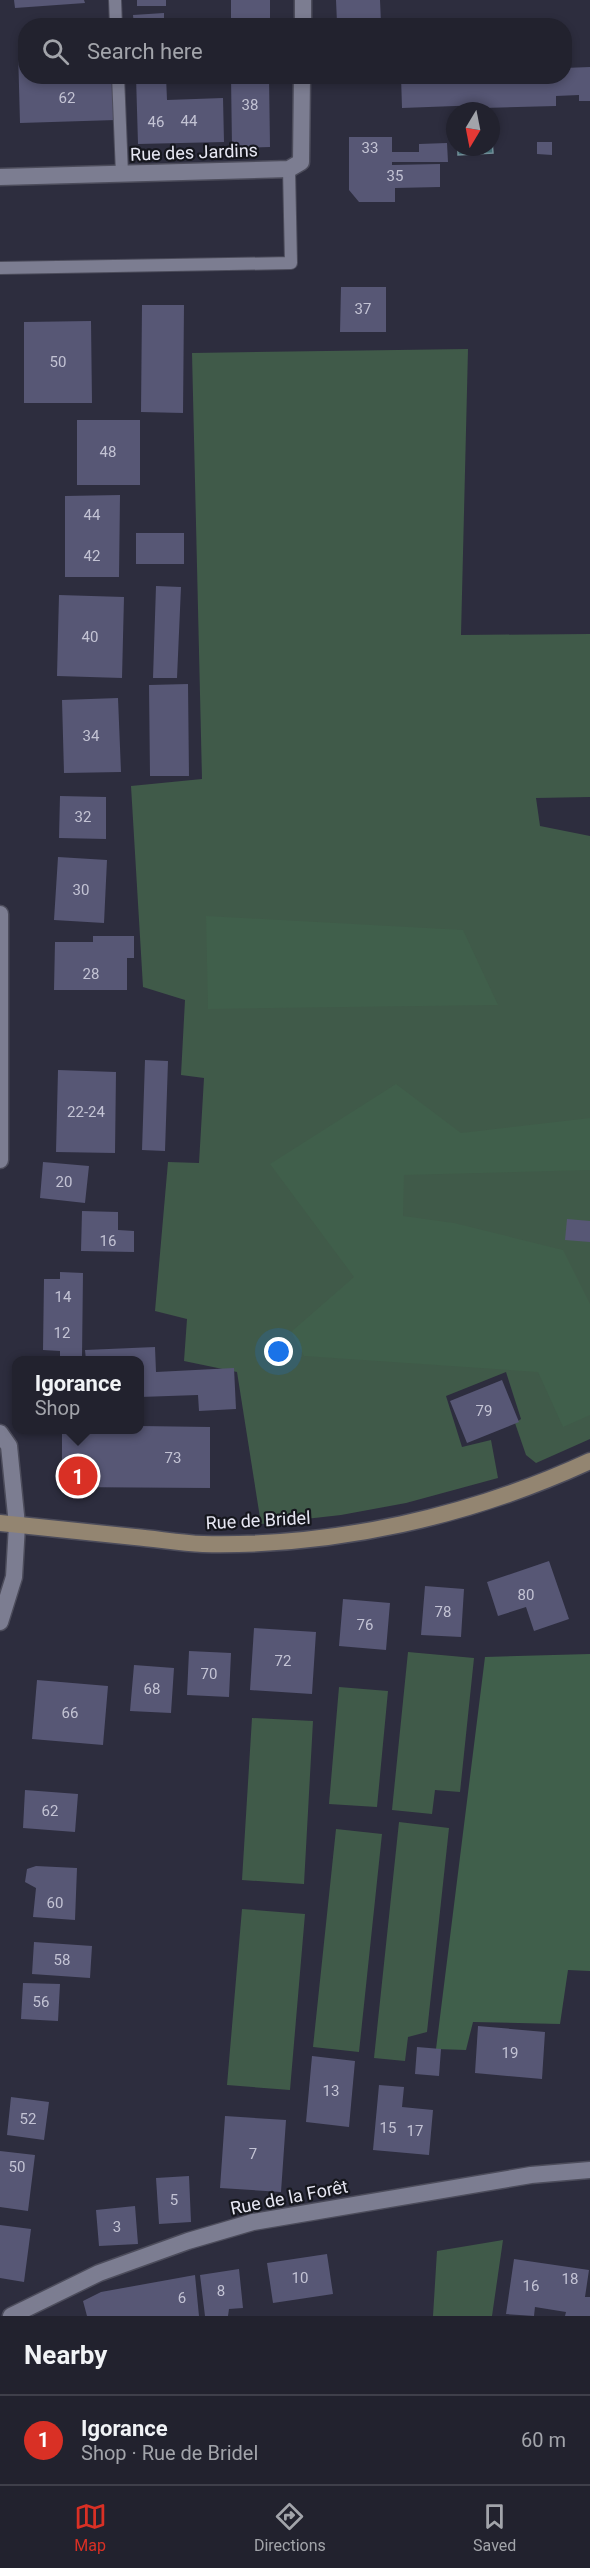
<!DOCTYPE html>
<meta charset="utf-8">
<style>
body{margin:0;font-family:Roboto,sans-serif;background:#2e2f3a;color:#f1f3f6}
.compass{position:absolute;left:446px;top:102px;width:54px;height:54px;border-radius:50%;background:#22222e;box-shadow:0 3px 9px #0003;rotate:190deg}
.you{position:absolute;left:279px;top:1352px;width:21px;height:21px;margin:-15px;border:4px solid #fff;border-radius:50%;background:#1a73e8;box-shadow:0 0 0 9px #1a73e833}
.badge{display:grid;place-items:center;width:39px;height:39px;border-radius:50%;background:#d93025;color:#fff;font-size:20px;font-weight:700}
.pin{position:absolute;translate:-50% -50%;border:3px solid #fff;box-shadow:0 2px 6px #0006}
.popup{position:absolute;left:12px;top:1356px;width:132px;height:78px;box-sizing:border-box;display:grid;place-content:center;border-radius:12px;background:#22222e;filter:drop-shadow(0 2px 4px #0005);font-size:20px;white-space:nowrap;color:#a2a4aa}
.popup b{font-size:22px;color:#f1f3f6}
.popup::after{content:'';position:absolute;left:50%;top:100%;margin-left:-12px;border:12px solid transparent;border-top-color:#22222e}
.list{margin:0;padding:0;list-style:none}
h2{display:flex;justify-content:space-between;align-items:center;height:78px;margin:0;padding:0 24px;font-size:26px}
h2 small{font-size:20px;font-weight:400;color:#a2a4aa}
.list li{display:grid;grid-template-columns:39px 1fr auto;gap:18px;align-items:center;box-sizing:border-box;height:90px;padding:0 24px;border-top:2px solid #3f3f4a}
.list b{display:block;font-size:22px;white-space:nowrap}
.list p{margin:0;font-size:20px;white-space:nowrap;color:#a2a4aa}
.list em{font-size:20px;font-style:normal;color:#a2a4aa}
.icon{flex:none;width:33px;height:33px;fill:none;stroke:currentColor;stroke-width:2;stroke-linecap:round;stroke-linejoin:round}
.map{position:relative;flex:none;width:590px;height:2316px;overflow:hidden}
.search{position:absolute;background:#22222e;box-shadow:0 3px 9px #0003;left:18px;right:18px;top:18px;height:66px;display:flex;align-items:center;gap:15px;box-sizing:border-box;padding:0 21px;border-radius:24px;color:#a2a4aa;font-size:22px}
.sheet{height:168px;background:#22222e}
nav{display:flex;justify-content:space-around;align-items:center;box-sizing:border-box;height:84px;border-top:2px solid #3f3f4a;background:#22222e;font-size:16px;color:#a2a4aa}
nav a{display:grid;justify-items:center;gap:3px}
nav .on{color:#d93025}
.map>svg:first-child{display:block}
.green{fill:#405a49}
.forest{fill:#405f4b}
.water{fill:#436d76;stroke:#74929c;stroke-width:1.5}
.building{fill:#575775}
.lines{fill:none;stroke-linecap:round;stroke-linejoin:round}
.service-casing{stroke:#4c4c5b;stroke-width:14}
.minor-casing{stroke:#4c4c5b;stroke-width:19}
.secondary-casing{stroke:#4c4c5b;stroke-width:19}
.service{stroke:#7c7d91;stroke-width:12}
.minor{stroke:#7c7d91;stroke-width:16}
.secondary{stroke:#938571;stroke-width:16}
.labels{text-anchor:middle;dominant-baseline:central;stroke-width:4.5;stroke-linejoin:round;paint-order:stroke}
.number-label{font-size:15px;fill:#c3c3d4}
.street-label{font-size:18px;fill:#e7e7f3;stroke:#16171e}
</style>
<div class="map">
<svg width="590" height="2316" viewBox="0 0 590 2316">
<rect width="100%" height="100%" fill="#2d2d3e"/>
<path class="green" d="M468 349 461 635 590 634V797L536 798 540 826 590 836V1439L536 1463 526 1455 515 1423 521 1419 506 1372 446 1396 462 1447 491 1440 498 1478 406 1503 341 1515 261 1524 237 1372 184 1361 187 1319 155 1311 168 1162 199 1163 204 1078 181 1075 185 1000 143 987 131 786 202 779 192 353Z
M408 1652 474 1658 460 1792 435 1790 432 1814 392 1810Z
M339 1687 388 1691 377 1807 329 1804Z
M252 1718 313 1721 304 1884 242 1880Z
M399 1822 449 1828 427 2032 408 2037 405 2061 374 2058Z
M336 1829 382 1834 359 2052 313 2047Z
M242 1909 305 1914 290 2090 227 2085Z
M503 2240 492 2316H433L437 2251Z"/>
<path class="forest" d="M206 916 463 930 498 1005 208 1009Z
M396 1084 461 1133 590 1118V1170L404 1175 403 1216 454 1223 563 1250 590 1304V1415L563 1427 538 1372 304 1356 291 1332 354 1277 270 1164Z
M590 1654V1971L568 1970 560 2024 473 2022 466 2050 436 2049 485 1657Z"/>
<path class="water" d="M492 141 493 153 458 155V147H491Z"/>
<path class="building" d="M14 0H84L85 3 15 8Z
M137 0H166V6H137Z
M231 0H270V22L231 23Z
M336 0H380L381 23H337Z
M164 13V26H134L133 15Z
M18 50H26V76H115L116 120 20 123Z
M590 67V101H579V95L556 96V106L483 108 482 105 402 108 401 76H564V68Z
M136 76H166L167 100 223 98 224 142 138 144Z
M231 76H269L270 147 232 148Z
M349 137H392V152H419V144L447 143 448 162H392V165L440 164V187L395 188V202H359L349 190Z
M537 142H552V155L537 154Z
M341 287H386V332H340Z
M142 305H184L183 413 141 412Z
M91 321 92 403H24V322Z
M77 420H140V485H77Z
M120 495 119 577H65V496Z
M136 533H184V564H136Z
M156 586 181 587 177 678H153Z
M59 595 124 597 122 678 57 676Z
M188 684 189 776H150L149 685Z
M118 698 121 772 64 773 62 700Z
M60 796 106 797V839L59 838Z
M58 857 107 860 104 923 54 920Z
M93 936H134V958H127V990H54L55 942H93Z
M145 1060 168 1061 165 1151 142 1150Z
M58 1070 116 1072 115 1153 56 1152Z
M43 1162 89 1166 85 1203 40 1198Z
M82 1211 118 1212V1230L134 1231V1252L81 1251Z
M567 1219 590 1221V1242L565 1240Z
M60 1272 83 1273 82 1357H60V1351L43 1350 44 1279H60Z
M155 1347 156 1372 234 1368 236 1409 199 1411 198 1395 140 1397V1360H86L85 1350Z
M502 1380 519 1422 467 1443 450 1401Z
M140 1426 210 1427V1488L62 1487V1430H140Z
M549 1561 569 1619 534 1631 526 1607 498 1616 487 1582Z
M425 1586 464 1589 461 1637 421 1635Z
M343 1599 390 1603 386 1650 339 1646Z
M254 1628 316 1632 312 1694 250 1690Z
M189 1651 231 1653 229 1697 187 1695Z
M134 1665 174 1668 171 1713 130 1711Z
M37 1680 108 1686 103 1745 32 1739Z
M25 1790 78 1794 75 1832 23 1828Z
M36 1866 77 1868 75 1920 33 1917 36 1888 25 1882 27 1869Z
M34 1942 92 1946 90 1978 32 1974Z
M23 1983 60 1984 58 2021 21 2019Z
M478 2026 545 2032 542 2079 475 2073Z
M417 2047 441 2049 439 2076 415 2074Z
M312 2056 355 2061 349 2127 306 2122Z
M379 2085 404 2087 402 2107 433 2110 429 2155 373 2150Z
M11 2097 49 2102 44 2140 7 2135Z
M225 2116 286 2120 281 2192 220 2188Z
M0 2151 35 2155 28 2211 0 2207Z
M189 2176 191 2222 159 2224 156 2178Z
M135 2206 138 2244 99 2246 96 2210Z
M0 2225 31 2229 24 2282 0 2278Z
M327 2254 333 2294 273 2303 267 2263Z
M514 2259 589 2270 585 2297H590V2316H565L566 2312 535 2307 534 2316 506 2314Z
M239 2269 243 2308 229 2309 228 2316H205L200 2275Z
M195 2275 199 2316H87L83 2301 101 2292Z"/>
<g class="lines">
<g class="service-casing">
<path id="service" d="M115 0 116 26
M118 76 122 174
M0 268 291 263 289 169"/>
</g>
<g class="minor-casing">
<path id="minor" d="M303 26V0
M0 177 289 169 301 162 302 76
M0 914V1160
M0 1433 9 1446 17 1525 14 1577 0 1622
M11 2316 99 2273 188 2241 253 2222 531 2175 590 2170"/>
</g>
<g class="secondary-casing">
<path id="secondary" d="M0 1523C45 1528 90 1532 135 1537 158 1539 180 1543 203 1544 335 1547 471 1516 590 1461"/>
</g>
<use href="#service" class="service"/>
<use href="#minor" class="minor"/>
<use href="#secondary" class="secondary"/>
</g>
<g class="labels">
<g class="number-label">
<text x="67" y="98">62</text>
<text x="250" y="105">38</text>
<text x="189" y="121">44</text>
<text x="156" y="122">46</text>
<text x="370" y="148">33</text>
<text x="395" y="176">35</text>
<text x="363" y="309">37</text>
<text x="58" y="362">50</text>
<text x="108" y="452">48</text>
<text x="92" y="515">44</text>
<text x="92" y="556">42</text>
<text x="90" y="637">40</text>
<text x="91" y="736">34</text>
<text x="83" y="817">32</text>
<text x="81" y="890">30</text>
<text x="91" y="974">28</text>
<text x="86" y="1112">22-24</text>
<text x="64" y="1182">20</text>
<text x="108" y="1241">16</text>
<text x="63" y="1297">14</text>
<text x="62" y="1333">12</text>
<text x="484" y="1411">79</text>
<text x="173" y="1458">73</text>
<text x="526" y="1595">80</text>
<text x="443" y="1612">78</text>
<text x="365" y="1625">76</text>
<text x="283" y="1661">72</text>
<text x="209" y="1674">70</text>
<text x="152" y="1689">68</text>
<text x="70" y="1713">66</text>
<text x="50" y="1811">62</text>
<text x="55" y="1903">60</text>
<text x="62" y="1960">58</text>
<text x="41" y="2002">56</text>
<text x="510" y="2053">19</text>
<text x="331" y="2091">13</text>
<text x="28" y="2119">52</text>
<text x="388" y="2128">15</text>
<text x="415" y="2131">17</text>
<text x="253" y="2154">7</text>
<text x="17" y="2167">50</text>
<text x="174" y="2200">5</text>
<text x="117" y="2227">3</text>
<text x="300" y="2278">10</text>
<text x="570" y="2279">18</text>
<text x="531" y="2286">16</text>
<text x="221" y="2291">8</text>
<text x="182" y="2298">6</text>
</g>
<g class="street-label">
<text transform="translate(194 152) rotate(-2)">Rue des Jardins</text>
<text transform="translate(258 1520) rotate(-3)">Rue de Bridel</text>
<text transform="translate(289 2197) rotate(-11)">Rue de la Forêt</text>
</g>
</g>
</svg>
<svg class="compass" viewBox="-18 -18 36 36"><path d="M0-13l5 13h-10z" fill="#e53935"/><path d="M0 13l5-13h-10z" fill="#a2a4aa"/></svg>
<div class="you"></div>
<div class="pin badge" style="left:78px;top:1476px">1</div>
<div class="popup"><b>Igorance</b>Shop</div>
<div class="search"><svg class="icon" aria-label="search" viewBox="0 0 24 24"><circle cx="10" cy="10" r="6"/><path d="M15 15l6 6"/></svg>Search here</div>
</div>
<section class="sheet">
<h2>Nearby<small></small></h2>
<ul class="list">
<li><span class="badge">1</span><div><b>Igorance</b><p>Shop · Rue de Bridel</p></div><em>60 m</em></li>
</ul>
</section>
<nav>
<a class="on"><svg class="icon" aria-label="map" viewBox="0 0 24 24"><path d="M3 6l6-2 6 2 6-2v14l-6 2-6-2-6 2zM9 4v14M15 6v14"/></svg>Map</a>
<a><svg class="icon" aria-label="directions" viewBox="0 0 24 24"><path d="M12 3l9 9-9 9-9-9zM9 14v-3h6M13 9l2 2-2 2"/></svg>Directions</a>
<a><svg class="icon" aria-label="saved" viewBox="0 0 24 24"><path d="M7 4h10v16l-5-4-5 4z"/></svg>Saved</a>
</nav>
